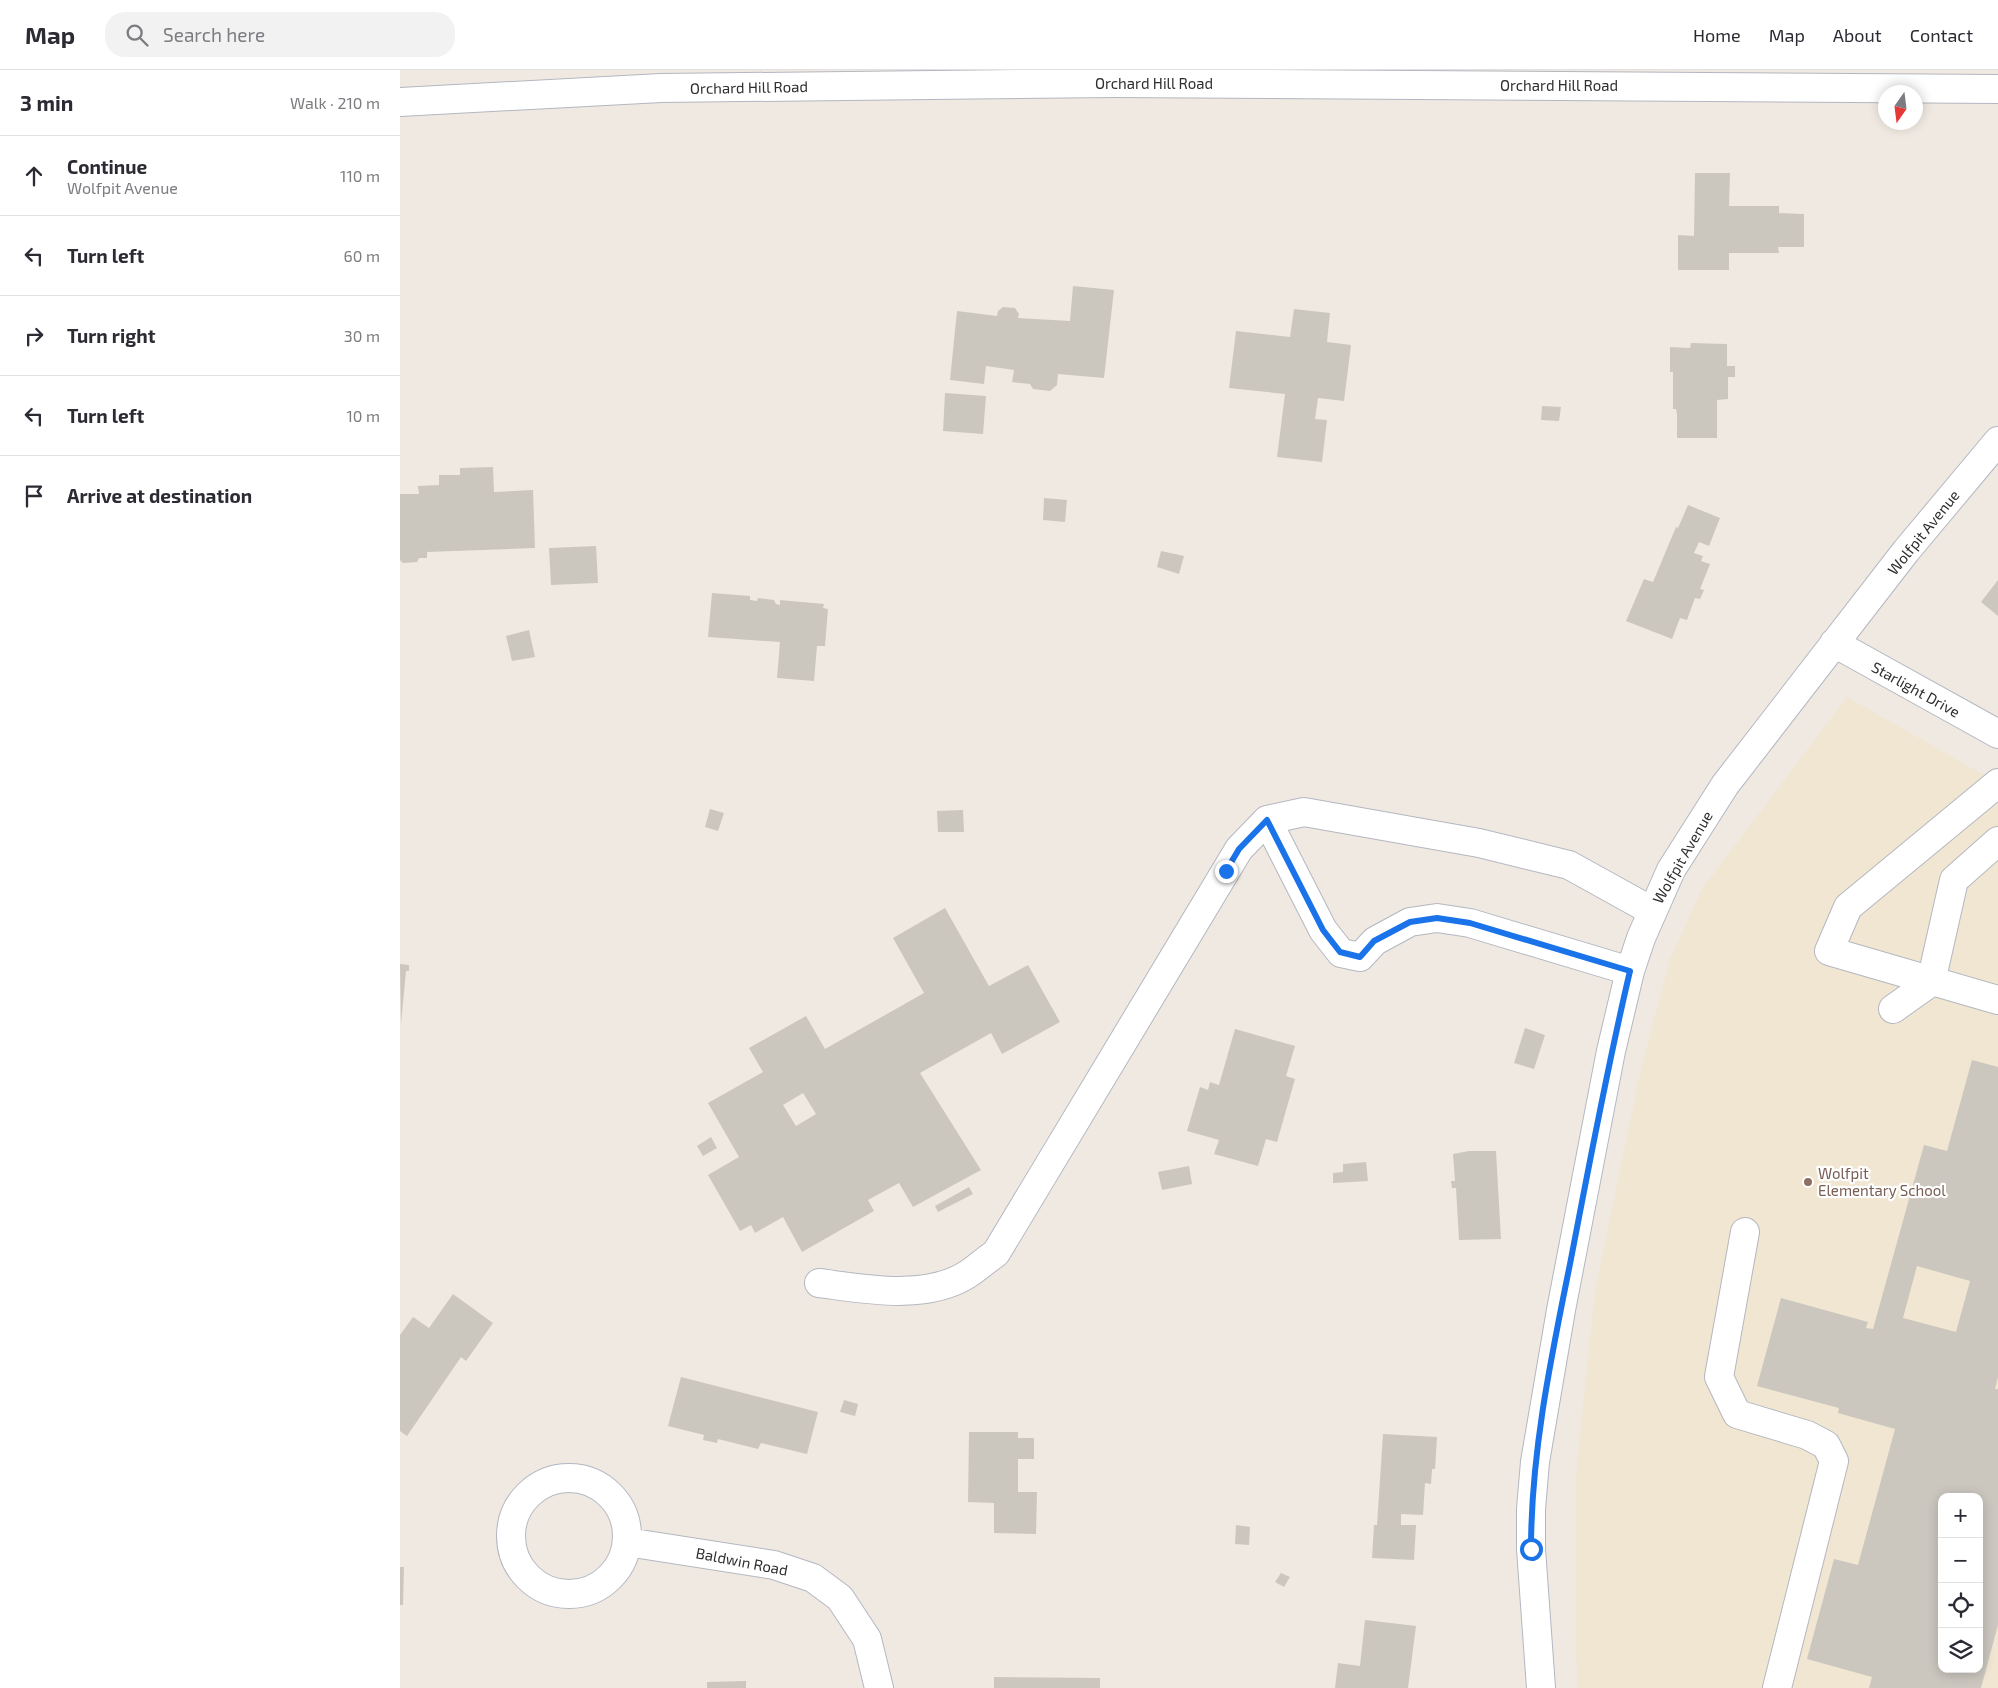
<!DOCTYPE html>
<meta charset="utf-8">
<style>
body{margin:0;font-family:"Exo 2",sans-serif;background:#f2f2f3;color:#2b2b33}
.controls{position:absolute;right:15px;bottom:15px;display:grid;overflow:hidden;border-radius:10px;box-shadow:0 2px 12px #0003}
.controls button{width:45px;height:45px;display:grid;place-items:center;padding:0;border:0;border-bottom:1px solid #e1e1e2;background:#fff;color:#2b2b33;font:25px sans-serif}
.compass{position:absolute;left:1478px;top:15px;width:45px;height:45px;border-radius:50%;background:#fff;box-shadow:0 2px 12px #0003;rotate:194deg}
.stop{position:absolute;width:15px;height:15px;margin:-11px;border:4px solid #1a73e8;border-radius:50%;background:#fff}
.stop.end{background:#1a73e8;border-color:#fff;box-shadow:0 1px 5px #0008}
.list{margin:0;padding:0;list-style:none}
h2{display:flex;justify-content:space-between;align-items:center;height:65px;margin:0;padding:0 20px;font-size:21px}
h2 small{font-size:16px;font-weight:400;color:#7c7c81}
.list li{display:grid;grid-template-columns:32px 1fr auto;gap:15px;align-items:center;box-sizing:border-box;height:80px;padding:0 20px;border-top:1px solid #e1e1e2}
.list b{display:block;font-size:19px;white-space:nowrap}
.list p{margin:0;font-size:16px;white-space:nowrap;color:#7c7c81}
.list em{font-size:16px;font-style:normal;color:#7c7c81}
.icon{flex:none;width:28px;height:28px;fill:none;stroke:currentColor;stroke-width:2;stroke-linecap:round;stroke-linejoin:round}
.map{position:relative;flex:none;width:1598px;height:1618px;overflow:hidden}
header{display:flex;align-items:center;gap:30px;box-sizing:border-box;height:70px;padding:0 25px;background:#fff;border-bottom:1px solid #e1e1e2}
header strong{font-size:24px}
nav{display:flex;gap:28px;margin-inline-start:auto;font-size:18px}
.search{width:350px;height:45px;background:#f2f2f3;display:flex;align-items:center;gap:12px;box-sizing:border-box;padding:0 18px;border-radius:20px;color:#7c7c81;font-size:19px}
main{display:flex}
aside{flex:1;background:#fff}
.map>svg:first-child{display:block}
.education{fill:#f0e6d1;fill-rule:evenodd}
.building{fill:#cbc7bf;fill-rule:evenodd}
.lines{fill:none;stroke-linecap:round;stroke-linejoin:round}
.minor-casing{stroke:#b4b7c1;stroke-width:30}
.minor{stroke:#fff;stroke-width:28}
.route{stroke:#1a73e8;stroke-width:6}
.education-dot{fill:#8d6e63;stroke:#fff;stroke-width:2}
.labels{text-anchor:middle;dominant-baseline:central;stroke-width:4.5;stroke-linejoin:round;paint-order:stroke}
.street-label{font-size:15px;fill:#2e2e2e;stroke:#fff}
.education-label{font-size:15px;fill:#785e54;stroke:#fff;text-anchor:start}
</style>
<header>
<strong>Map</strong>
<div class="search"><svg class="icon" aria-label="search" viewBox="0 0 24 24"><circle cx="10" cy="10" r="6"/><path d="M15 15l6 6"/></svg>Search here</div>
<nav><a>Home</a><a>Map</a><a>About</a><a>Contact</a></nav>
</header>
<main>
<aside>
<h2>3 min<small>Walk · 210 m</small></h2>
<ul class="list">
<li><svg class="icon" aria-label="ahead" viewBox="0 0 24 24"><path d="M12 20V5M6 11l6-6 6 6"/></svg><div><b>Continue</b><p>Wolfpit Avenue</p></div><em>110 m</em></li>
<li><svg class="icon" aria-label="left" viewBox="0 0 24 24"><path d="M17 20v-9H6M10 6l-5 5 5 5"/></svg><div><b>Turn left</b></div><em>60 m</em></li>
<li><svg class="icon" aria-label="right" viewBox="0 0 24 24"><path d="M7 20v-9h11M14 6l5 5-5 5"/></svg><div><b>Turn right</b></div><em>30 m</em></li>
<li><svg class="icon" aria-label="left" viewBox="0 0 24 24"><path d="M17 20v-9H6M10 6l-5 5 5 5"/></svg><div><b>Turn left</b></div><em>10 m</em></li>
<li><svg class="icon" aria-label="arrive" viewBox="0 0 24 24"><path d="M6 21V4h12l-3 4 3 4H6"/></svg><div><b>Arrive at destination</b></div></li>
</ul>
</aside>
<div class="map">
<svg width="1598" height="1618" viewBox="0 0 1598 1618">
<rect width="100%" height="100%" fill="#efe9e1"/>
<path class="education" d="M1447 627 1598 713V1618H1178L1176 1580V1406L1195 1221 1240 1004 1270 889 1302 819ZM1542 1427H1579V1599H1542Z"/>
<path class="building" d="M1295 103H1330L1329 136H1379V143L1404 144V177H1378L1379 183H1329V200H1278V165L1294 166Z
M673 216 714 220 704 308 658 304 657 315 650 321 633 319 630 314 612 312 614 300 586 296 584 314 550 310 557 241 597 246 598 241 603 237 615 238 619 244 618 248 670 251Z
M894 239 930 243 927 272 951 275 944 331 918 328 915 349 927 350 922 392 877 387 885 324 829 318 836 261 890 267Z
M1291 273 1327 274V296H1335V307H1328V329L1317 330V368H1277V344L1276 339H1273V302H1270V277L1290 278Z
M545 323 586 326 583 364 543 361Z
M1142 336 1161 337 1159 351 1141 350Z
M93 397 94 422 133 420 135 478 27 482V488H19L17 492 3 493 0 490V424H19L18 416 39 415V405H60V398Z
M644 428 667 430 665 452 643 450Z
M1288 435 1320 448 1309 476 1299 472 1294 483 1303 486 1301 491 1310 494 1300 519 1304 520 1300 529 1295 528 1287 550 1280 548 1272 569 1226 551 1244 509 1253 512 1276 457 1278 458Z
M196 476 198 513 151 515 149 478Z
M761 481 784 486 779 504 757 497Z
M1598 510V546L1581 532Z
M312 523 350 526V530L357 531 358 528 374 530 376 534 380 535V530L424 534 423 538 428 539 425 576H417L414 611 377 608 380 572 308 567Z
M129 560 135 587 112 591 106 566Z
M310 739 324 743 318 761 305 757Z
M563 740 564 762H538L537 741Z
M545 838 589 916 628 895 660 952 602 984 591 963 520 1003 581 1100 513 1137 499 1113 468 1130 474 1141 402 1182 383 1147 355 1163 351 1155 340 1161 308 1105 339 1087 308 1033 363 1002 349 978 406 946 425 979 524 923 493 868ZM403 1023 416 1044 396 1056 383 1035Z
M0 894 9 895V901H6L1 954Z
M1125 958 1145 965 1134 999 1114 993Z
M835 959 895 976 886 1006 895 1009 877 1072 866 1069 858 1096 814 1084 819 1070 787 1061 800 1017 808 1020 810 1012 819 1015Z
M1572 990 1598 997V1307L1595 1319H1598V1555L1581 1618H1469L1472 1607 1407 1589 1434 1489 1458 1495 1495 1359 1438 1343 1439 1338 1357 1316 1381 1228 1468 1252 1466 1258 1473 1259 1524 1075 1547 1081ZM1517 1196 1570 1211 1556 1262 1503 1248ZM1542 1427H1579V1599H1542Z
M311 1067 317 1078 303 1086 297 1076Z
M1069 1081H1096L1101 1169 1059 1170 1056 1118H1052L1051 1111H1055L1053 1084Z
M966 1092 968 1111 933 1113V1103L943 1102V1094Z
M789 1096 792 1114 762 1120 758 1102Z
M569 1117 573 1124 538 1142 535 1136Z
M53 1224 93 1253 66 1291 61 1287 7 1366 0 1361V1265L13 1247 29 1258Z
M281 1307 418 1342 407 1384 361 1373 358 1379 318 1369 317 1373 303 1370 304 1365 268 1356Z
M444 1330 458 1334 455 1346 440 1342Z
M569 1362H618V1368H634V1389H618V1422H637L636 1464 594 1463V1433L568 1432Z
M983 1364 1037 1367 1035 1399H1032L1031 1414 1025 1413 1023 1445 1001 1444V1455H1016L1014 1490 972 1488 974 1455H977Z
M836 1455 850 1457 849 1475 835 1474Z
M0 1497H4L3 1535H0Z
M881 1503 890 1507 884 1517 875 1512Z
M965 1550 1016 1556 1008 1618H935L938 1593 960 1596Z
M594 1607 700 1608V1618H594Z
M346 1611V1618H307V1612Z"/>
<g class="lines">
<g class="minor-casing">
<path id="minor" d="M0 32 261 18 715 13 1598 19
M1434 573 1598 664
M1598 713 1448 837 1429 881 1598 930
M867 750 923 860 941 883 960 887 975 871 1010 852 1037 848 1070 853 1230 901
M1493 939 1531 912 1554 810 1598 771
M1345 1162 1319 1307 1337 1344 1407 1365 1426 1375 1434 1391 1377 1618
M419 1213C466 1219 526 1231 568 1204 577 1198 586 1190 596 1183L839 779 867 750 904 742 1079 773 1169 795 1252 841
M111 1466a58 58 0 1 1 116 0a58 58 0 1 1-116 0Z
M227 1472 374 1495 413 1508 440 1528 467 1569 479 1618
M1141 1618 1131 1479V1439L1135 1392 1161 1240 1211 981 1230 901 1241 868 1271 800 1325 715 1506 481 1598 371"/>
</g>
<use href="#minor" class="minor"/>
</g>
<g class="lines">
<path class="route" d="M826 801 839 779 867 750 923 860 940 882 960 887 974 871 1010 852 1037 848 1070 853 1230 901C1207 998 1189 1096 1170 1194 1151 1288 1131 1383 1131 1479"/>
</g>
<circle class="education-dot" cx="1408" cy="1112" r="5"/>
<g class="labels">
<g class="street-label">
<text x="754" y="13">Orchard Hill Road</text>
<text x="1159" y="15">Orchard Hill Road</text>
<text transform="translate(349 17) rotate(-1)">Orchard Hill Road</text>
<text transform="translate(1523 462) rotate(-51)">Wolfpit Avenue</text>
<text transform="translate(1516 619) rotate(29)">Starlight Drive</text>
<text transform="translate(1282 787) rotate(-60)">Wolfpit Avenue</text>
<text transform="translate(342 1491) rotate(11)">Baldwin Road</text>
</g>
<g class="education-label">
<text x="1418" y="1103">Wolfpit<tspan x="1418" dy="17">Elementary School</tspan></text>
</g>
</g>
</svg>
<div class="controls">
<button>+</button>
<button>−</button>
<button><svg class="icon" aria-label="locate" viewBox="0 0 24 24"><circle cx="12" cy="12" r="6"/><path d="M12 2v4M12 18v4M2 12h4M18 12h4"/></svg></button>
<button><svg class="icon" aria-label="layers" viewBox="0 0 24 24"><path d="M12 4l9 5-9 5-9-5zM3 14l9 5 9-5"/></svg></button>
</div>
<svg class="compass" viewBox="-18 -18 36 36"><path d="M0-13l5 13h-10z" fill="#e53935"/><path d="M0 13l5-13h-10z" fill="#7c7c81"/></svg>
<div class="stop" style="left:1131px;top:1479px"></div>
<div class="stop end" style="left:826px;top:801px"></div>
</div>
</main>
